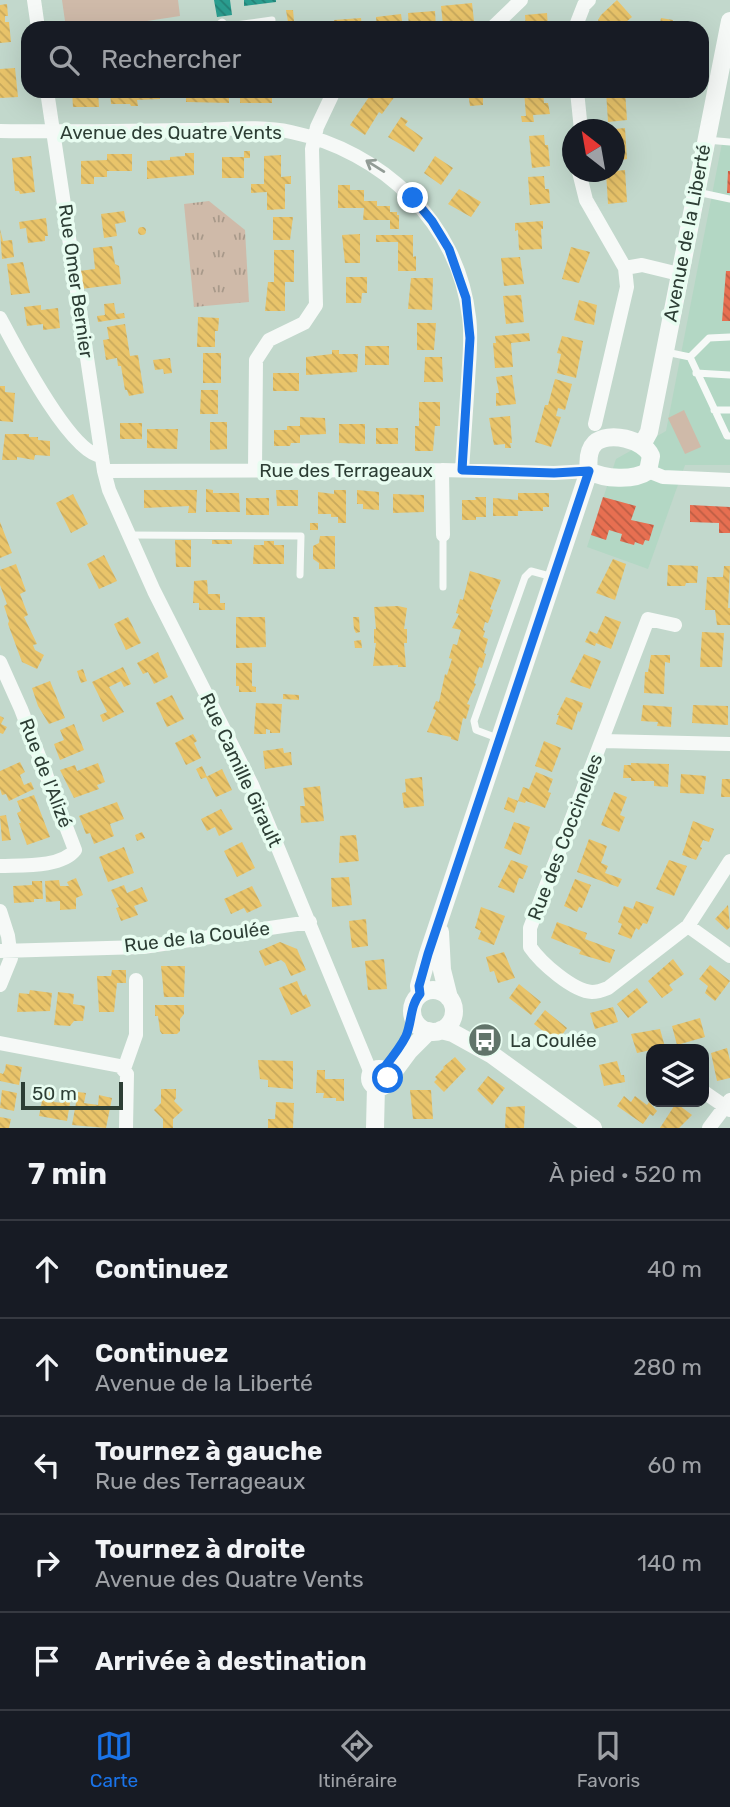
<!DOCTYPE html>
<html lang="fr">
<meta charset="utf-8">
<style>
body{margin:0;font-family:Rubik,sans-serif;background:#20242c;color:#f1f3f6}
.controls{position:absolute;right:21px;bottom:21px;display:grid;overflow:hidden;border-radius:14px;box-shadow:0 7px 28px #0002}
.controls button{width:63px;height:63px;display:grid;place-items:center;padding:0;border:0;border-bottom:2px solid #363941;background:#171b24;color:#f1f3f6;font:35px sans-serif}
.compass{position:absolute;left:562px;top:119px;width:63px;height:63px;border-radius:50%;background:#171b24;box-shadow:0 7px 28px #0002;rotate:329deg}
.scale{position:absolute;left:21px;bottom:18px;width:102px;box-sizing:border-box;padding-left:7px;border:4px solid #2d3e35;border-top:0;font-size:19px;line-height:24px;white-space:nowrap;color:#2d3e35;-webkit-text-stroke:5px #e8fdf1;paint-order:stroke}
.stop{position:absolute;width:21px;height:21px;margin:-16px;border:5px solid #1a73e8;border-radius:50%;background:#fff}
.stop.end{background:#1a73e8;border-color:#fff;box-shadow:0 2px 7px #0008}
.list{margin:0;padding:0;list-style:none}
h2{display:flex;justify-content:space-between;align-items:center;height:91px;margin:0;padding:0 28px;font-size:30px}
h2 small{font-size:23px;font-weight:400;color:#9ea1a6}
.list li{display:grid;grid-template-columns:46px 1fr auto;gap:21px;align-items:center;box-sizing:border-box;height:98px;padding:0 28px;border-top:2px solid #363941}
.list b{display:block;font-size:26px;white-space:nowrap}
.list p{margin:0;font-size:23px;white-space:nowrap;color:#9ea1a6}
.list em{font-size:23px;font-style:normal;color:#9ea1a6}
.icon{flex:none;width:38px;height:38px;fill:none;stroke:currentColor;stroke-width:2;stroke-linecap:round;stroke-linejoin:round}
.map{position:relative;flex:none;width:730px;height:1128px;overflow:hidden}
.search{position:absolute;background:#171b24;box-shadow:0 7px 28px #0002;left:21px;right:21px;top:21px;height:77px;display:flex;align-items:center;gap:18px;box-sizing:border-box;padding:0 24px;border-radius:21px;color:#9ea1a6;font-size:26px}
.sheet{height:581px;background:#171b24}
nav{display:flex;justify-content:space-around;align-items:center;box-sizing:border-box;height:98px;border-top:2px solid #363941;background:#171b24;font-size:19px;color:#9ea1a6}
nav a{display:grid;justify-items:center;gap:4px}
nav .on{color:#1a73e8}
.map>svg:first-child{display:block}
.built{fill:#b3d7c4}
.grass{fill:url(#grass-tufts)}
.park{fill:#cfbaa9}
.homes{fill:url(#homes-back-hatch)}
.shops{fill:url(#shops-back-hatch)}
.schools{fill:url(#schools-back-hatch)}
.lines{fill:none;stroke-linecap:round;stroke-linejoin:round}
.service{stroke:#f6f9f7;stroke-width:7}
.minor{stroke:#f6f9f7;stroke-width:14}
.tertiary{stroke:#f6f9f7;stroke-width:18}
.oneway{stroke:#929c96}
.route{stroke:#1a73e8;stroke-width:9}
.labels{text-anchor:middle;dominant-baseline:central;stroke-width:7;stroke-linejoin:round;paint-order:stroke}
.street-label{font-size:19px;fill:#2d3e35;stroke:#e8fdf1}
.poi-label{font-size:19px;fill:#2d3e35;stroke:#e8fdf1;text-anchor:start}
</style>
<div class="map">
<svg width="730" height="1128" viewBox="0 0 730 1128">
<defs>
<pattern id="grass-tufts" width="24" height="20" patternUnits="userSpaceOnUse" patternTransform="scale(1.75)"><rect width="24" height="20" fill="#cfbaa9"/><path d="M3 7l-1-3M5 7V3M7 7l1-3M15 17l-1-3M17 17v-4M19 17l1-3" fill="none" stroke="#a8998a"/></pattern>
<pattern id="homes-back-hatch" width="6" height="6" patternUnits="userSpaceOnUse" patternTransform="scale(1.75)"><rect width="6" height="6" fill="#e9c46a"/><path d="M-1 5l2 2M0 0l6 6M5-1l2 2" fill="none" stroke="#c8a95c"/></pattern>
<pattern id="shops-back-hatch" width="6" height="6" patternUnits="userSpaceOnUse" patternTransform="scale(1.75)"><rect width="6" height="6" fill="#e76f51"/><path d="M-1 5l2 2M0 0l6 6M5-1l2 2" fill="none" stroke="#bc5d44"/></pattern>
<pattern id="schools-back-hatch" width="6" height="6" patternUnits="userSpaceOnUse" patternTransform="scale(1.75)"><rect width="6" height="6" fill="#2a9d8f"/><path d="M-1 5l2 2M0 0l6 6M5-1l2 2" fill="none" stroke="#248176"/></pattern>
</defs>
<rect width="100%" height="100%" fill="#c2d8cc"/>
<path class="built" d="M723 138H730V465H685L648 569 587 547 616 459 666 431Z"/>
<path class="grass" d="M209 201 245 230 249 302 194 307 184 204Z"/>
<path class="park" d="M62 0H178L180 16 101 28H66Z
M684 410 701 447 685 454 668 418Z"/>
<path class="homes" d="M617 0 632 17 619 28H594L600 23 598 20 601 15Z
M472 3 474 21 443 25 441 6Z
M7 4 8 16H5V22H9L11 42 0 43V5Z
M286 10H293L294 21 288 22Z
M435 11 436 28H409L408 13Z
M547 13 548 28H526L525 15Z
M401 14 403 28H377L376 17Z
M361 18 362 28H312L335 24 334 20Z
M661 18 673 20 672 28H659Z
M15 68 18 97 0 98V69Z
M72 91H98L99 107H73Z
M110 91H160V99L137 100 138 106H131L130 104H111Z
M186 91H229V103L186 102Z
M240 91H272V103H240Z
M279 91H292V94L280 95Z
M373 91 398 92 382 114 379 112 365 135 350 125Z
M411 91H442L443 94 411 96Z
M454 91H486L487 98H483V105L470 106 468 93 454 95Z
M524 91H543L544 103H548L550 114 533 115 534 122H522L521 116H526Z
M606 91H625L627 120 608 122Z
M401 117 408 121 405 125 423 138 414 152 388 137Z
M625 128 627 159 615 161V129Z
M544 135 545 145H548L550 166 532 168 529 136Z
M244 151H250V158H244V178H222V157H244Z
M185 153H194V175L147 179V161L170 160V157L185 156Z
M107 154H132V171H107V177H94V184H81V161L107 160Z
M281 155V177L291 176V184H285V209L267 210V192L251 193V184H264V156Z
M31 156 35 192 20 194 19 191H15L12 158Z
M435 156 453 168 441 185 424 173Z
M625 170 627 202 608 204 606 172Z
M544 176 545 189H549L550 203 530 205 528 177Z
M338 185H350V190H364V201H377V206H390V212H397V215H399V229H390V220H363L364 208H338Z
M459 189 481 202 471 217 448 204Z
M124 211 126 222 115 224 117 236 104 238 101 214Z
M273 217H293L290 240H273Z
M46 218 48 236H45V241L28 243 26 228 20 229 19 222Z
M543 221V229H541L542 249 519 250 518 230 515 231V223Z
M138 231a4 4 0 1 1 8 0a4 4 0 1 1-8 0Z
M0 229 3 241 12 240 14 257 2 259Z
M360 234V263H345L342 235Z
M376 235H413V257L416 256V271H398V242H376Z
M112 246 115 264 119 266 121 284 81 289 79 271 95 269 93 248Z
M571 247 590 252 579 283 562 279Z
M274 250H294V282H285V311H265L268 282H274Z
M520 257 524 284 504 286 501 258Z
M23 262 30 293 11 295 7 264Z
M346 277H367V293H362L361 303H346Z
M411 278H433L432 310 408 309Z
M521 295 524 322 506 324 503 296Z
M579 300 597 305 594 325 574 320Z
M114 303 116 314 124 313 125 318 98 322 97 316 105 315 104 304Z
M41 305V310L58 308 60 328 43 330V324L27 326 24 307Z
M198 317 219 318 218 331H215V347H197Z
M417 323H436L434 350H417Z
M125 324 130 356 138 355 144 393 129 396 127 390H125L121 366H118L117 358 106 360 103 340 109 339 107 327Z
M529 333 530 341 511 343 513 367 495 368 493 343H496L495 336Z
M562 336 583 341 576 378 557 373 561 354 557 353Z
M365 346H389V365H365Z
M332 350H339V354H358L357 372 306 375V357L332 354Z
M203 353H221V383H203Z
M425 357H442L443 382H424Z
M170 358 172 373 164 374 163 369 155 370 153 360Z
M273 373H299V391H273Z
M512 375 516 404 496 406V393H499L496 377Z
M555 379 572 384 565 410 558 408 556 416 561 417 551 447 535 442 545 405H548Z
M0 386H5V392L15 393 13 422 0 421Z
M201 390H218V414H200Z
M419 402H440V426H435L433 451H415V426H419Z
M510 416 512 443H510L511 448H505V444L494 445 489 418Z
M300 417 325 418 326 434 300 435V443H291L290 446H274V430H287V426H300Z
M210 422H227V449L210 450Z
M120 423H142V439H120Z
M339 424H365V444L339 443Z
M376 428H398V444H376Z
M147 429H178L177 449 147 448Z
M5 434H29V437H38V440L50 441V456L35 455 34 460 17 457V460H2Z
M206 489 213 490V493H239L240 512H206Z
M144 490H197L196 513H188L189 506 144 508Z
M276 490H298V506H277Z
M334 490H346V523H338V517H331V514H318V492L334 494Z
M357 490 379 492V510L363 509V504H357Z
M518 493H549V507H543V511H518V516H493V498L518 500Z
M73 494 88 524 71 533 56 503Z
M393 494 424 495V512L393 513Z
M475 497H486V517H476V520H462V500H476Z
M246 498H269V515H246Z
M0 522 12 553 0 558Z
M310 523H318V530H310Z
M320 536H335V569H319V563L313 559V546L319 543Z
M175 540H191V567H176Z
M212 540H232V544H212Z
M264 541H274V545H284V564H253L254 545H264Z
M104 555 117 581 99 589 87 564Z
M613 559 626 564 615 600 596 593Z
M16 564 26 591 20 594 28 615 24 617 37 644 33 645 35 650 44 655 37 669 22 662 8 624 9 621 4 606 7 604 0 585V570Z
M668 565 698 566 697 583H686L685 586H667Z
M724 566H730L728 608H730V625H717L715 610H705L707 577H723Z
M470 571 501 580 490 609 493 610 488 623 485 622 483 630 485 631 483 637 488 639 484 653 486 654 482 668 479 667 474 683 476 684 467 704 470 705 466 719 463 718 458 741 451 739V737L427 732 436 710 433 709 436 701 439 702 445 674 447 675 452 659 449 658 453 644 457 645 461 630 452 628 459 614 456 613 460 599 463 600Z
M207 580 208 594H220V603H225V610H199V603H193L194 581Z
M398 606 407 608 404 629H407V643H404L406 667H398V665L373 666 376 643H374V629H376L374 607Z
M605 616 621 622 611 649 596 643 595 646 585 642 590 631 597 634Z
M128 617 141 643 126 650 114 624Z
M236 617H265L266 647 236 648Z
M353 617H359L360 632 356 633 354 629Z
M702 632 724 633 722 667H700Z
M361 640 362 648H355L354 641Z
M158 652 168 677 154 684 148 672 143 674 137 663Z
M584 654 601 661 590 689 570 682Z
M651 655H670V663L665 662 664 694 644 693 645 672H648Z
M236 663H252V686L256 687V692H239V686H236Z
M123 667 131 684 124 687 121 681 109 687 124 712 103 722 100 715 107 712 92 682Z
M83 669 87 681 81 683 77 671Z
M50 681 65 718 49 724 38 706 32 688Z
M283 694 299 695V700L283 699Z
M172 695 184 719 167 727 156 703Z
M566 697 583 703 580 712 578 711 572 730 556 724 559 715H557Z
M256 703 282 704 280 733H270V730L266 729V734H254Z
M643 705 672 707 671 727 657 726 658 722 641 721Z
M693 705 728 706V725L692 723Z
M0 716 4 718 1 724 7 727 3 734 0 733Z
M74 724 84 750 60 760 54 744 64 740 60 730Z
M193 734 197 741 194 743 201 758 186 765 175 743Z
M544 741 561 748 552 772 535 766Z
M283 748 284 753 291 752 292 765 265 769 263 751Z
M20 762 25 772 20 775 24 785 31 782 34 789 9 801 6 794 2 795 0 789V771Z
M98 763 105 782 97 785 99 789 74 798 60 770 75 765 77 771Z
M631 763 669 764 668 787 654 786V781H631V778H623L624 765H631Z
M202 766 207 777 201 779 196 769Z
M222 769 232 790 216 797 206 777Z
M536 772 553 779 548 792 551 793 545 808 526 801 525 803 518 801 523 787 529 789Z
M681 774 706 776 704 794 680 793Z
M422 777 424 806 404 808 402 793 406 792 405 779Z
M722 779H730V797H721Z
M320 786 324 821 301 823 300 806H305L303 788Z
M614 792 627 797 620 815 625 817 619 832 601 825Z
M34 795 50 837 27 845 19 823H21L17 813 21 811 17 801Z
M508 797 518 801 514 813 504 809Z
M117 802 124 819 110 824 114 836 94 844 90 833 86 834 79 816Z
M221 809 233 829 219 836 215 827 207 831 201 819Z
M6 815 11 840 2 841 0 816Z
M693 821 714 829 709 842 703 840 700 847 702 848 696 860 682 855Z
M514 822 530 827 521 855 504 848Z
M142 832 145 838 137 841 135 835Z
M356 835 359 861 339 863 340 836Z
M589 839 607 846 601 863 608 866 605 873 622 879 618 887 577 872Z
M242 842 255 868 237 877 224 851Z
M124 847 134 873 108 882 99 857Z
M511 860 528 866 523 879 519 878 514 893 498 887Z
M669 860 687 866 674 896 656 889Z
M349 877 352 905 332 907 331 878Z
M76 878 83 895 76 898V909L60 910V901L46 902 45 881 59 880 60 886H69L67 882Z
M575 879 591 885 582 908 579 907 577 912 564 906Z
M32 881H42L43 899H34V902L14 903 13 886 32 885Z
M124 885 127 893 142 887 148 901 134 906 138 915 121 921 116 908 119 907 111 890Z
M252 886 262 906 247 913 244 908 231 914 224 899Z
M636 901 654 907 647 924 643 923 639 930 636 928 631 939 618 934 622 924 618 922 624 906 633 909Z
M728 905 730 927 727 930 715 919Z
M481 907 505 916 494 945 478 939 481 931 475 928Z
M366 919 368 946 352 948 349 921Z
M557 922 587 933 585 939 615 950 610 963 579 954 581 950 551 938Z
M280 942 297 949 306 970 291 976 285 963 281 960 265 966 259 951Z
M504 952 515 978 498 983 494 971 490 972 486 957Z
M384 959 387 989 368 990 365 961Z
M673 959 684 974 669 985 673 990 662 998 648 981Z
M710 965 730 981 715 1001 705 993 708 986 699 979Z
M161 966H185L184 997H164Z
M112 970H126V983H117L114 1012H99L97 976H111Z
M297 981 303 996 306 994 311 1006 291 1015 279 988Z
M519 984 541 1002 531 1015 509 998Z
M637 988 648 1002 628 1018 617 1004Z
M30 990 52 993 50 1011 17 1012 19 993 29 994Z
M58 992 74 994 73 1004 85 1006 83 1021H74L70 1026 54 1025Z
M155 1005H184V1014L180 1019V1031L177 1034H162L160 1031 158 1016H155Z
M613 1007 618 1022 595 1029 590 1013Z
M545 1010 567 1028 557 1042 534 1024Z
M700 1018 705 1037 677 1045 672 1026Z
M660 1029 665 1047 637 1053 631 1034Z
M727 1048 730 1061V1078L717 1081 711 1053Z
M455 1057 466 1069 444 1092 434 1082 437 1079 435 1077 444 1068 443 1067Z
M258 1060 293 1061V1089L268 1087V1080L260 1079Z
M617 1061 621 1075H624L625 1082 604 1086 599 1065Z
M6 1064 22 1067 19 1085 0 1081V1073L3 1074 5 1070Z
M317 1070H325V1079H344V1101H336V1098H323L324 1093H316Z
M488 1076 505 1088 492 1105 477 1090Z
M161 1089H176V1098L174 1101 183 1110 173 1119V1128H163V1119L154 1110 161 1103Z
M2 1090 17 1093 14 1111 0 1108Z
M410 1090H431L433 1119H413Z
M44 1091 55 1093 54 1102 63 1103 64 1096 71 1097 67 1121 39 1116Z
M78 1092 86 1093 84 1103 98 1105 99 1095 112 1098 106 1128 72 1125Z
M624 1096 631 1102 635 1096 647 1105 649 1102 657 1111 653 1116 650 1114 643 1124 617 1106Z
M276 1102 294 1103 293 1128H268V1119H275Z
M676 1103 692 1115 679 1128H660Z
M525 1106 524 1128H505L506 1107Z
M0 1117 11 1119 9 1128H0Z"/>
<path class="shops" d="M728 171H730V193H727Z
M726 271H730V321H722Z
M603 497 636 506 631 520 654 525 649 541 645 540 643 545 635 542 634 545 620 541 622 534 609 530 606 540 591 535Z
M690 505 730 507V533H719V523L690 522Z"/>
<path class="schools" d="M214 0H230L232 15 217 17Z
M244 0H276V2L244 6Z"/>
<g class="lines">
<path class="service" d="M228 26 272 20
M214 28 222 22 229 28
M706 140 730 142
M697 192 730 199
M666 352 690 357
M690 357 727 436H730
M690 357 709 338 730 337
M696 373 730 375
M714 410H730
M130 535 301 536 300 575
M443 535V587
M500 739 476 730 474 721 525 577 531 571 553 577"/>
<path class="minor" d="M34 0 38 28
M492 28 521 0
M575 28 584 5 589 0
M47 91 104 471 109 490 154 591 252 785 371 1073
M577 91 581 130
M0 131C63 132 127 131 190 130 223 130 259 125 291 132 382 151 458 222 469 317 472 338 469 360 468 381 466 410 464 440 462 470
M579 172 586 200 625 268 642 265 679 274
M0 318C15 346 71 455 102 456
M595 424 627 287 625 268
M255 469 256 360 269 340 304 323 316 305 312 149 317 127 334 91
M442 470 443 535
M104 471 442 470 554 473 589 471
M648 471 663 477 730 480
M675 625 648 619 530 928V947C541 963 573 991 592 992 597 992 603 990 608 988L688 926 730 861
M0 662 21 709 75 850C61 868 21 865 0 866
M603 741 730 744
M0 911 8 936 11 958 0 985
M688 926 730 956
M0 951 143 947 310 922
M0 1043 120 1066 127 1074 126 1128
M124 1069 136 1035V980
M704 1092 730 1110
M709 1128 730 1100"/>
<path class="tertiary" d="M643 443 649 432 730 21
M440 932 442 970 449 998
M412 1011a21 21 0 1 1 42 0a21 21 0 1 1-42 0Z
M420 994 419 986 428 954 589 471C588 463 588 450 595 443 608 431 644 439 651 456L648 471C634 481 604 479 589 471
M441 1030 453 1033 491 1054 593 1128
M370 1078a9 9 0 1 1 18 0a9 9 0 1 1-18 0Z
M389 1078 409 1051 429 1031
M375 1128 376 1086"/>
</g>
<defs><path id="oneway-shaft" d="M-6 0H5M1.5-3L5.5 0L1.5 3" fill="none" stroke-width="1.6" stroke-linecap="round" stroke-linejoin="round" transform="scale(1.75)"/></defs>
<use class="oneway" href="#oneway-shaft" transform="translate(375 166) rotate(-148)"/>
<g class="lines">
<path class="route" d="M388 1078 383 1069C391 1059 400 1048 406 1036 412 1022 410 1005 420 994L419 986 428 954 589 471 554 473 462 470 470 338 466 298 449 249 432 221 413 198"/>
</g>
<defs>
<g id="bus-disc" transform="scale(1.75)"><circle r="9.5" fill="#61746a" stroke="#e8fdf1"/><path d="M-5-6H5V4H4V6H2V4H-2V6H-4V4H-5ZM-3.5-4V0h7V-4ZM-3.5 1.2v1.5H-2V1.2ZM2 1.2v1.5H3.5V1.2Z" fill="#fff"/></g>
</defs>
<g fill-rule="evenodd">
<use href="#bus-disc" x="485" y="1040"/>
</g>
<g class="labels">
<g class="street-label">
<text x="171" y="132">Avenue des Quatre Vents</text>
<text transform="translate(687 233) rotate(-79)">Avenue de la Liberté</text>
<text transform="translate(76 281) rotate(82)">Rue Omer Bernier</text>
<text x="346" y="470">Rue des Terrageaux</text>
<text transform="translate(241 770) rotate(65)">Rue Camille Girault</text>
<text transform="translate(46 773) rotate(69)">Rue de l'Alizé</text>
<text transform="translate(565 837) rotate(-69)">Rue des Coccinelles</text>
<text transform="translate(197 937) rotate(-7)">Rue de la Coulée</text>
</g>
<g class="poi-label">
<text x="510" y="1040">La Coulée</text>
</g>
</g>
</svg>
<div class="controls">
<button><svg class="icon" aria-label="layers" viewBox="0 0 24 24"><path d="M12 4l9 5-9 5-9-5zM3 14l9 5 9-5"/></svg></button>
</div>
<svg class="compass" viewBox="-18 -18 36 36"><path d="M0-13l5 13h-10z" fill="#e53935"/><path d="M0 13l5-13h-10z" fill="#9ea1a6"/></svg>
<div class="scale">50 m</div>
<div class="stop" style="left:388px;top:1078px"></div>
<div class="stop end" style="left:413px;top:198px"></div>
<div class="search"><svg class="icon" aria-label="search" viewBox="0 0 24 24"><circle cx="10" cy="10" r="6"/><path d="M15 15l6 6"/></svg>Rechercher</div>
</div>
<section class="sheet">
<h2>7 min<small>À pied · 520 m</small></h2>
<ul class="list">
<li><svg class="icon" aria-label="ahead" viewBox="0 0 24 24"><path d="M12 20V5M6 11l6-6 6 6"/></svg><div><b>Continuez</b></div><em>40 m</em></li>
<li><svg class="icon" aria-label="ahead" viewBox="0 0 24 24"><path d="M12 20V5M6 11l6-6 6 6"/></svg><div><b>Continuez</b><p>Avenue de la Liberté</p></div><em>280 m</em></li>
<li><svg class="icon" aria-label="left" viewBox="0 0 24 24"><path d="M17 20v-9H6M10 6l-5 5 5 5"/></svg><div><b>Tournez à gauche</b><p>Rue des Terrageaux</p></div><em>60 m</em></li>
<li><svg class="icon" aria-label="right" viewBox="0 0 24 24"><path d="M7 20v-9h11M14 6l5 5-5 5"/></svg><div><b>Tournez à droite</b><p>Avenue des Quatre Vents</p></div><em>140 m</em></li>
<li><svg class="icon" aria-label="arrive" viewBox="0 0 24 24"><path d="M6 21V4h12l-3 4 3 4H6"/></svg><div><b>Arrivée à destination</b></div></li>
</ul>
</section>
<nav>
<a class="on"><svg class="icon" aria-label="map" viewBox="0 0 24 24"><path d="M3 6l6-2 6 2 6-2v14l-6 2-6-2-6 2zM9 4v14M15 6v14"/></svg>Carte</a>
<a><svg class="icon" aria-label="directions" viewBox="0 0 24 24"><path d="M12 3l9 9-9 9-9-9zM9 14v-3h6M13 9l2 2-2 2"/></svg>Itinéraire</a>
<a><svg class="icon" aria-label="saved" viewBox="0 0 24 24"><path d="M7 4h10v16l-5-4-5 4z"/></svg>Favoris</a>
</nav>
